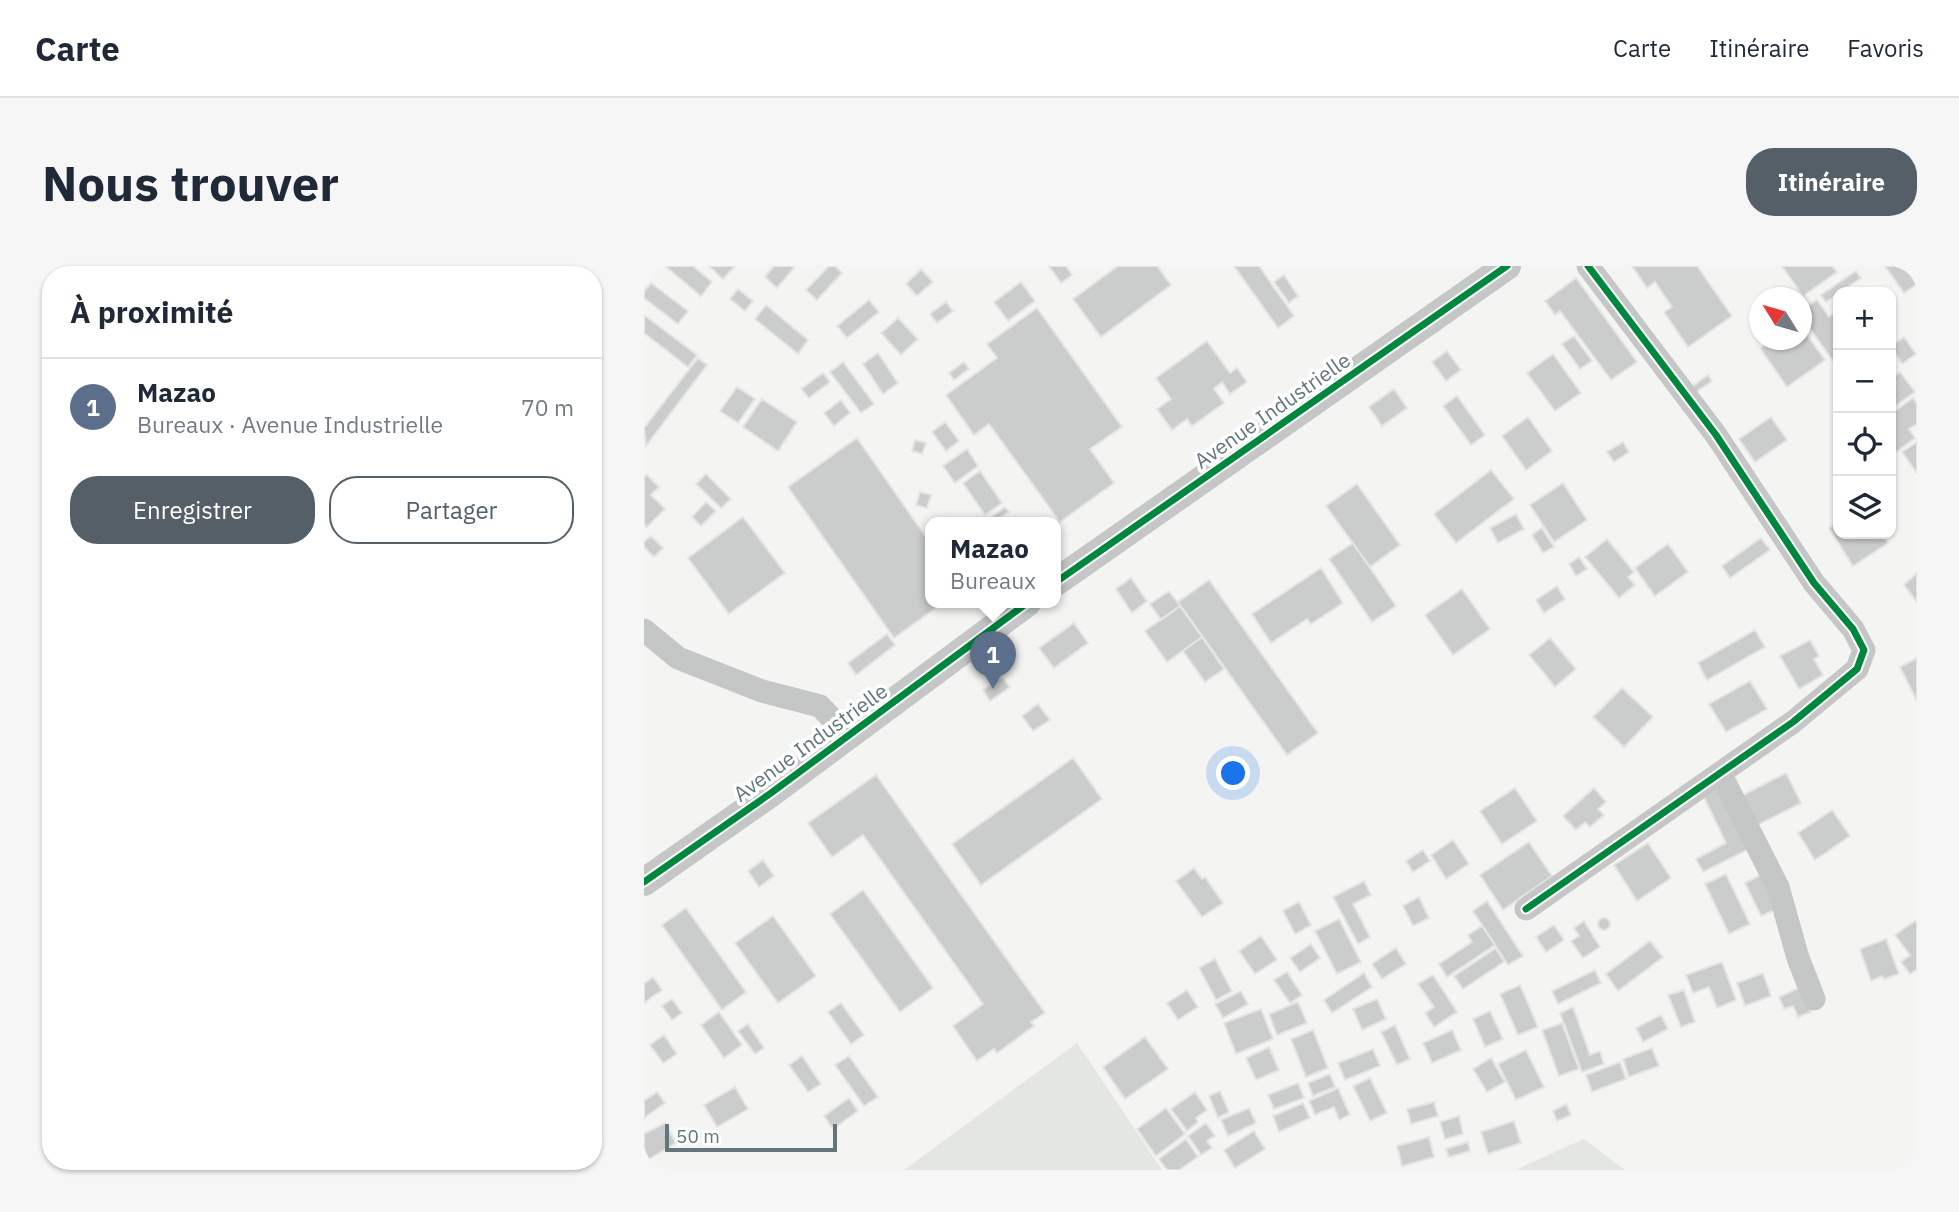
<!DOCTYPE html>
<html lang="fr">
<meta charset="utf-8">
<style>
body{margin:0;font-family:"IBM Plex Sans",sans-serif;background:#f6f6f7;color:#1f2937}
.controls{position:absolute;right:21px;top:21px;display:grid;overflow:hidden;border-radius:14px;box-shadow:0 2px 5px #0004}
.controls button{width:63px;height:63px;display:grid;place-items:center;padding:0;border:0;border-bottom:2px solid #e0e1e3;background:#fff;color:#1f2937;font:35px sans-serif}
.compass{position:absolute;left:1105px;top:21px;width:63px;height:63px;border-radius:50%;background:#fff;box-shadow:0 2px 5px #0004;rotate:307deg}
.scale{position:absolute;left:21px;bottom:18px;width:172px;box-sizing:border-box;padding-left:7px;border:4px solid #63767b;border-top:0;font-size:19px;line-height:24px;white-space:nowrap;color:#63767b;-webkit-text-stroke:5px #fff;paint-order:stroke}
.you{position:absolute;left:590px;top:508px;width:24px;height:24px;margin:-18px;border:5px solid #fff;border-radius:50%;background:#1a73e8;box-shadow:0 0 0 10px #1a73e833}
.badge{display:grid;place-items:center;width:46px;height:46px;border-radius:50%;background:#555f68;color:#fff;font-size:23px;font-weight:700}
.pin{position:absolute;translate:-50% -58px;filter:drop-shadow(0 2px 4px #0008)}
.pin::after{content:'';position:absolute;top:37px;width:24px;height:21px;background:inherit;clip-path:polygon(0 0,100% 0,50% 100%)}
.popup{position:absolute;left:281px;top:251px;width:136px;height:91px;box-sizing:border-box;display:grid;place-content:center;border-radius:14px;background:#fff;filter:drop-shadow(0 2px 5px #0005);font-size:23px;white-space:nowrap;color:#747a83}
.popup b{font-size:26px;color:#1f2937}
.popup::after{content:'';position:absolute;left:50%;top:100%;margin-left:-14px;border:14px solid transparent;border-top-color:#fff}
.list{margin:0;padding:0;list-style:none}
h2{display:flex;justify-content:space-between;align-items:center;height:91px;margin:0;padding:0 28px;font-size:30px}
h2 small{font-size:23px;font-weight:400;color:#747a83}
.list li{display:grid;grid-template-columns:46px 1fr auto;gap:21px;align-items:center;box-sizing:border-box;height:98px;padding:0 28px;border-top:2px solid #e0e1e3}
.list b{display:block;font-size:26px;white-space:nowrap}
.list p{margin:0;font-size:23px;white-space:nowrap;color:#747a83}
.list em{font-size:23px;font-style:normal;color:#747a83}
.actions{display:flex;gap:14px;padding:21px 28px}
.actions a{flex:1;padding:16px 0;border:2px solid #555f68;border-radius:28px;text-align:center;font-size:24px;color:#555f68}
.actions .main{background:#555f68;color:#fff}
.icon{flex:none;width:38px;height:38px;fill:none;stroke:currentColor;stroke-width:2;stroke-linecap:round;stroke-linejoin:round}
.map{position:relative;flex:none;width:1273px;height:904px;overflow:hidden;border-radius:28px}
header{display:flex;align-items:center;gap:42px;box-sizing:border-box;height:98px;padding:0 35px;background:#fff;border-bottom:2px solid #e0e1e3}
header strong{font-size:33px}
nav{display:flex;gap:38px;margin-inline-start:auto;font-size:24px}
.intro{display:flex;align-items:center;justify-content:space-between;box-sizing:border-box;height:168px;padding:0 42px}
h1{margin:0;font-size:49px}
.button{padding:18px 32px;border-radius:28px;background:#555f68;color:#fff;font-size:24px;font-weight:700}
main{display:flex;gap:42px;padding:0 42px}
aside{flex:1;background:#fff;border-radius:28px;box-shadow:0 2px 5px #0004}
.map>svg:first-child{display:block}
.green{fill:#e4e6e1}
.building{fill:#cbcccc;stroke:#e4e4e3;stroke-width:2}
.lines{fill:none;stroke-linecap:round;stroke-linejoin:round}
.minor{stroke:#c5c7c7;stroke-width:23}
.tertiary{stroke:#c5c7c7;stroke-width:28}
.cycleway-casing{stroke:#fff;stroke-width:11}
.cycleway{stroke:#00873e;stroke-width:7}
.labels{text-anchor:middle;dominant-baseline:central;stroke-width:7;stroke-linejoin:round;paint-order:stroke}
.street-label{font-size:21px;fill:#63767b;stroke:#fff}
</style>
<header>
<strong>Carte</strong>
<nav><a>Carte</a><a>Itinéraire</a><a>Favoris</a></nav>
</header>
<div class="intro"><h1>Nous trouver</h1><a class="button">Itinéraire</a></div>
<main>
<aside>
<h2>À proximité<small></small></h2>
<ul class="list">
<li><span class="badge" style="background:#5c6f8a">1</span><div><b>Mazao</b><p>Bureaux · Avenue Industrielle</p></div><em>70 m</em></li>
</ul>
<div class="actions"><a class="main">Enregistrer</a><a>Partager</a></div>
</aside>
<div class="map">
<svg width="1273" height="904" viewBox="0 0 1273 904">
<rect width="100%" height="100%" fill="#f4f4f3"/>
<path class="green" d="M433 777 518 904H260Z
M940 873 981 904H871Z"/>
<path class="building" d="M21 0H49L68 16 57 30Z
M65 0H91L79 13Z
M130 0H148L150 2 133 22 121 11Z
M185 0H191L198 7 173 34 162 24Z
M405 0H422L428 9 417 17Z
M474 0H513L527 19 457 71 429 33Z
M590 0H615L650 50 634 62Z
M988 0H1053L1088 50 1044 81 1020 46 1028 41 1011 16 1003 22Z
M1138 0H1188L1193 6 1159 30Z
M1241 0H1273V18L1260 27Z
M277 3 289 16 273 30 262 18Z
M1212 5 1217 12 1182 36 1177 29Z
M640 9 654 30 645 37 630 16Z
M932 12 993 96 967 114 916 45 911 49 901 35Z
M377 16 391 35 364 55 350 36Z
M7 17 44 45 34 58 0 32V25Z
M94 23 109 35 101 45 86 33Z
M225 34 235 46 203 72 193 60Z
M1173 34 1185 51 1194 45V93L1190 96 1157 50V45Z
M302 36 309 45 293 57 286 48Z
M122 39 164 74 154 88 111 53Z
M393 42 478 161 446 183 470 217 416 256 345 158 330 169 302 129 353 92 343 78Z
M0 49 53 89 44 101 0 67Z
M254 52 274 73 257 89 237 67Z
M1157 61 1181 94 1143 121 1116 82 1129 74H1157Z
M930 70 948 95 936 103 918 78Z
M1260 71 1272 88 1258 98 1247 80Z
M563 75 586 107 593 102 603 116 586 128 578 116 570 123 580 137 548 160 543 153 528 164 513 143 527 133 512 112Z
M803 85 817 104 802 115 788 96Z
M234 87 254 117 239 128 219 98Z
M909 88 937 127 911 145 883 107Z
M54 92 63 99 2 180 0 162Z
M199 96 230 138 217 147 186 106Z
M320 96 325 103 310 114 305 107Z
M1256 106 1271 126 1247 143V113Z
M179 107 186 116 165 132 157 123Z
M1064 109 1068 115 1049 128 1045 123Z
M93 121 111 133 94 157 76 145Z
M750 123 763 142 738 160 725 141Z
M813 130 841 169 827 179 799 140Z
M1269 132 1273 138V158L1265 163 1271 172 1251 187 1247 181V148Z
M118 133 153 156 134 185 99 161Z
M197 134 206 147 190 160 180 147Z
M884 151 908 185 882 204 858 170Z
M1127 151 1143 174 1111 196 1095 173Z
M301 156 315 175 302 185 288 166Z
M213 172 286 277V337H299L250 372 144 221Z
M271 174 282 177 278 188 268 185Z
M979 176 985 186 970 196 963 186Z
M1273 176V207L1258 186Z
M323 183 334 200 311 217 299 200Z
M847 204 870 233 812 277 790 248Z
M336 205 358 237 341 249 319 217Z
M62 208 87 233 77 242 52 218Z
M3 209 15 221 7 229 21 243 3 261 0 258V212Z
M919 217 943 254 910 276 886 239Z
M713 218 756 279 726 301 682 240Z
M276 226 287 229 283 242 272 239Z
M62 236 72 245 57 260 48 251Z
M361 241 365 246 347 257 345 253Z
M872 248 880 263 854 277 846 262Z
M99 251 141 307 85 348 44 292Z
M1194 256V268H1239L1244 277 1209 300 1185 262Z
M898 262 910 281 899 287 888 269Z
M7 270 19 282 10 291 0 281V276Z
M1117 272 1126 284 1086 312 1078 300Z
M963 273 990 306 984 311 991 319 975 332 941 291Z
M709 277 752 340 728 356 685 293Z
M1024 278 1044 306 1011 330 991 302Z
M935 291 943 303 932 310 925 298Z
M677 302 699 337 667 358 663 353 627 377 608 348Z
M1273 307V336L1260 319Z
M487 312 503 335 488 347 472 323Z
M565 314 674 467 643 489 534 336Z
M913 320 921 333 900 347 892 334Z
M818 323 846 363 809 389 781 349Z
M525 325 536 340 517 354 506 338Z
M536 340 558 371 523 396 501 365Z
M430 357 444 377 410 402 395 382Z
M1111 364 1121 381 1063 414 1054 397Z
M243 368 251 379 212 409 204 397Z
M558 371 580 403 561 416 539 385Z
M906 372 932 403 911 421 885 389Z
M1166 374 1175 390 1170 393 1179 409 1155 423 1136 390Z
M1273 392V435L1256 401Z
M358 411 366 421 346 435 339 424Z
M1106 415 1123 443 1082 466 1065 438Z
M978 422 1009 451 980 481 949 451Z
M394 438 406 454 389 465 378 450Z
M429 492 458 533 337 619 308 578Z
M1142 507 1157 537 1110 561 1095 531Z
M232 509 401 747 387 756 390 760 353 787 350 783 333 795 309 760 339 738 219 569 188 591 164 557Z
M1073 520 1105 583 1059 606 1052 593 1082 577 1058 527Z
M871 522 893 555 858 578 836 545Z
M950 522 962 536 954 543 960 549 946 561 941 556 932 564 919 550Z
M1188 544 1206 570 1171 594 1154 567Z
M809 574 825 598 802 613 787 589Z
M885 576 908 610 859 644 836 609Z
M1004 577 1027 612 993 635 970 599Z
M779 584 786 595 769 606 762 595Z
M119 594 130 610 115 621 104 605Z
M550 602 558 613 561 611 579 637 558 651 532 615Z
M1082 608 1106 658 1085 668 1061 618Z
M1117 609 1134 643 1117 650 1101 617Z
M720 615 727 629 709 638 726 671 714 678 689 631Z
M219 624 289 722 256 746 186 648Z
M775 631 785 652 769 660 759 640Z
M843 635 879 690 864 699 829 645Z
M655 636 667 659 651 668 639 645Z
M42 642 102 726 78 744 18 659Z
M129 650 172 710 134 737 91 677Z
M954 658a6 6 0 1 1 12 0a6 6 0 1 1-12 0Z
M695 653 717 696 693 708 671 665Z
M940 655 956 681 939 692 927 675 935 670 930 662Z
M1271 655 1273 658V703L1266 708 1257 696 1266 689 1251 669Z
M910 659 920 674 902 686 892 671Z
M838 660 851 679 803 711 795 698 828 676 824 669Z
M617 670 633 694 611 708 595 685Z
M1242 673 1255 708 1240 713 1238 710 1227 715 1216 683Z
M1006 675 1019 691 974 725 962 708Z
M667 678 676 692 656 706 646 692Z
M752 682 762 698 738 713 728 698Z
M852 682 860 696 819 723 810 710Z
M571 693 588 725 572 734 555 702Z
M1078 696 1092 734 1073 742 1065 721 1049 727 1042 709Z
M951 704 957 717 914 738 908 725Z
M643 706 658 729 646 737 630 714Z
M720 707 728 721 688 747 680 734Z
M1119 707 1127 730 1101 740 1093 717Z
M789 709 813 746 790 761 781 747 790 741 774 718Z
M9 711 18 724 0 737V718Z
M876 719 894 761 874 769 856 728Z
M1157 721 1167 746 1154 751 1149 740 1140 743 1135 731Z
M543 724 554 741 534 754 523 737Z
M1040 724 1051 756 1037 761 1024 729Z
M597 725 604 738 579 752 571 738Z
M28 733 38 747 28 754 18 740Z
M733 733 742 753 718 764 709 743Z
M654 736 663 757 633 769 625 748Z
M197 737 220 769 207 778 184 746Z
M929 741 946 789 956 785 960 798 938 806 916 747Z
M617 743 629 773 592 788 580 757Z
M846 745 859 773 841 781 829 753Z
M75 746 98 779 80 792 57 759Z
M1017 749 1024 763 999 776 992 762Z
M918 757 935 803 915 810 898 764Z
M104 758 120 782 111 788 94 765Z
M751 759 766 793 753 799 737 766Z
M669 764 684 802 662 811 647 773Z
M808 764 817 784 788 797 779 777Z
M20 769 33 788 19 797 6 779Z
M501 771 524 803 481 833 459 801Z
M625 781 635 804 612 814 602 792Z
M1008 782 1015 800 985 811 979 793Z
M729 783 736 800 701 814 694 797Z
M882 784 900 821 872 834 854 798Z
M158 790 177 818 164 826 145 799Z
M205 790 234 831 220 840 191 799Z
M847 792 861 816 843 826 829 803Z
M976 796 982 813 948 826 942 809Z
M686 808 691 821 669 830 664 817Z
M726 812 743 847 726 855 709 820Z
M654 817 660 832 630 843 624 829Z
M91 821 104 843 73 861 60 839Z
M694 822 706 849 695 854 690 841 671 849 665 835Z
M576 825 585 846 574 852 565 830Z
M13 826 21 837 0 852V835Z
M551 826 563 844 552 852 554 856 543 865 527 843Z
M205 832 214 845 189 863 180 850Z
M790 836 794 850 767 858 763 843Z
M659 837 666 852 635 866 629 850Z
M922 838 927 849 913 855 909 845Z
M522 842 541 868 512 890 493 863Z
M605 842 612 857 584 870 577 854Z
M815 850 819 868 801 873 796 856Z
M870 855 877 877 844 888 837 866Z
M21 857 32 877 5 893 3 891 0 893V868Z
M562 857 571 870 563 875 568 882 557 889 544 870Z
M610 865 621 883 591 902 580 884Z
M785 871 790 891 758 900 753 880Z
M542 873 554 891 535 904H523L515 893Z
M824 876 826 885 805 891 802 883Z"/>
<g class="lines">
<path class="minor" d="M0 364 34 392 118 425 176 440 204 470
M1076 507 1134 621 1154 692 1170 733
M882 643 1149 456 1213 403 1220 384 1209 363 1170 317 1072 169 944 0"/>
<path class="tertiary" d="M412 316 863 0
M0 616 127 527 383 337"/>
<g class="cycleway-casing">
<path id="cycleway" d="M412 316 863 0
M0 616 127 527 383 337
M882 643 1149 456 1213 403 1220 384 1209 363 1170 317 1072 169 944 0"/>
</g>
<use href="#cycleway" class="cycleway"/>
</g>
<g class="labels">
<g class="street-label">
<text transform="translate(628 144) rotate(-35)">Avenue Industrielle</text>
<text transform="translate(166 476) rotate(-36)">Avenue Industrielle</text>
</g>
</g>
</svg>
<div class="controls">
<button>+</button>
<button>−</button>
<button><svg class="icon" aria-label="locate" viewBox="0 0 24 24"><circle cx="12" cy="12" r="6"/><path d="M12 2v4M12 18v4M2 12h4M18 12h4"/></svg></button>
<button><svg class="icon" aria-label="layers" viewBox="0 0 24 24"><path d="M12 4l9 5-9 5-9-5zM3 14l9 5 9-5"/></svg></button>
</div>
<svg class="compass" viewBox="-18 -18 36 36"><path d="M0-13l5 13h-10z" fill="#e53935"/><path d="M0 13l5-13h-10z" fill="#747a83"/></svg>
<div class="scale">50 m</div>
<div class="you"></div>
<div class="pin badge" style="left:349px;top:423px;background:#5c6f8a">1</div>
<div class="popup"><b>Mazao</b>Bureaux</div>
</div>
</main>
